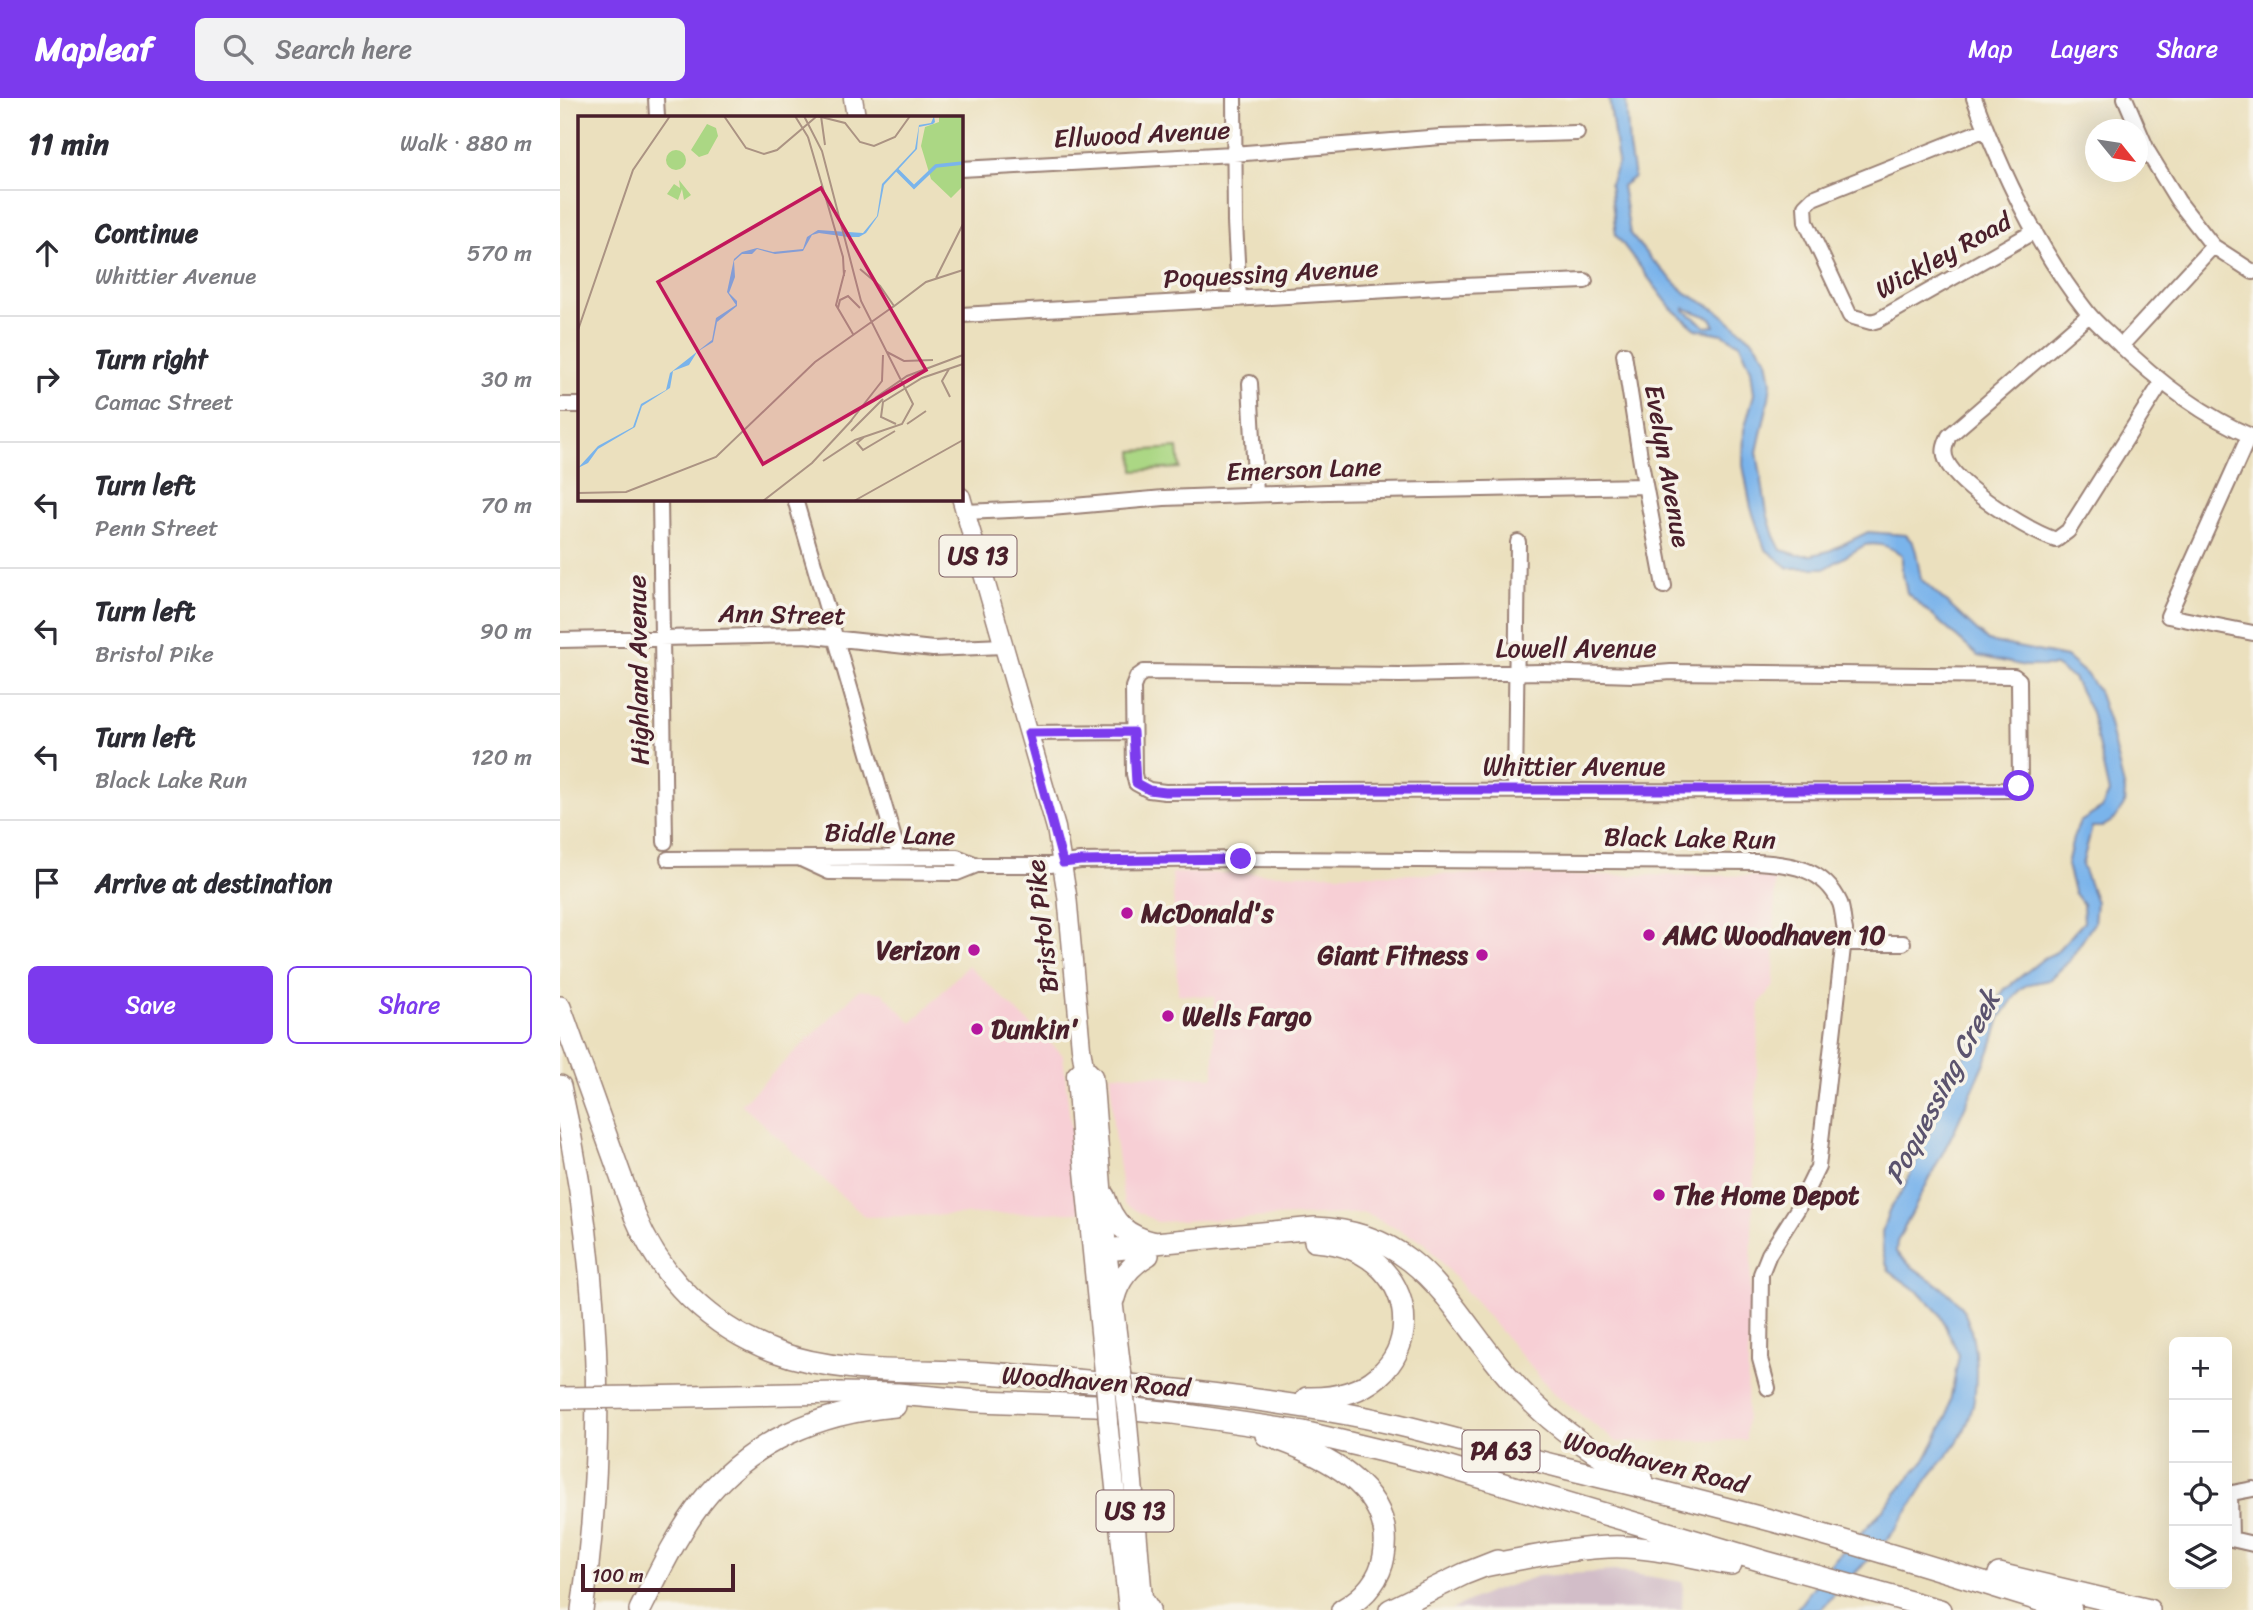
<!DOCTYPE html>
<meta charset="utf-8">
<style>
body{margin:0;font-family:Sriracha,sans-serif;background:#f2f2f3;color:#2b2b33}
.controls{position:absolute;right:21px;bottom:21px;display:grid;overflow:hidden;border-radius:10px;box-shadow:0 7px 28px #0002}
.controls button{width:63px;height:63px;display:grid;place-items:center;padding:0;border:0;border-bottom:2px solid #e1e1e2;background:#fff;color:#2b2b33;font:35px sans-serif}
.compass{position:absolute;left:1525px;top:21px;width:63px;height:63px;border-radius:50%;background:#fff;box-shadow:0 7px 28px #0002;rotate:120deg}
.scale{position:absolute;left:21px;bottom:18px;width:154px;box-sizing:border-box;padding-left:7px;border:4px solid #4a1f2b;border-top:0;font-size:19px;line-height:24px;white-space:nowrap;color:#4a1f2b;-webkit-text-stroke:5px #f7f3e8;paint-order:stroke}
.stop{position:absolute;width:21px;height:21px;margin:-16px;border:5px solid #7c3aed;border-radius:50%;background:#fff}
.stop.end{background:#7c3aed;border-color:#fff;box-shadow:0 2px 7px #0008}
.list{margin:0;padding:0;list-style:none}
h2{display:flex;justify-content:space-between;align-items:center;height:91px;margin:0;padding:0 28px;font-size:30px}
h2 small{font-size:23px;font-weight:400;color:#7c7c81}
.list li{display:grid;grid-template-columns:46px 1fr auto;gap:21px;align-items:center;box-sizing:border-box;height:126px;padding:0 28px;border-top:2px solid #e1e1e2}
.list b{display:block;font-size:26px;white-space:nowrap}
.list p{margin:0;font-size:23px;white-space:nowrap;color:#7c7c81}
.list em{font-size:23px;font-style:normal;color:#7c7c81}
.actions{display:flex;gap:14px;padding:21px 28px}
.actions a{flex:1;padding:16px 0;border:2px solid #7c3aed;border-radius:10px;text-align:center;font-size:24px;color:#7c3aed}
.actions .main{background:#7c3aed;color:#fff}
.icon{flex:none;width:38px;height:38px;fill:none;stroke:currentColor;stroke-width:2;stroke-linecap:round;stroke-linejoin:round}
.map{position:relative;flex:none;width:1693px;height:1512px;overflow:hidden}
header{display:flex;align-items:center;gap:42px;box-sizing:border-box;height:98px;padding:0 35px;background:#7c3aed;color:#fff}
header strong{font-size:33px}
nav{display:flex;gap:38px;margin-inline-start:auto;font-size:24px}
.search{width:490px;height:63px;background:#f2f2f3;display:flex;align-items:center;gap:18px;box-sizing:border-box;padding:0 24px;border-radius:10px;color:#7c7c81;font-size:26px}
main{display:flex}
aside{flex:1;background:#fff}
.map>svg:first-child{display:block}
.built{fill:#f7cfd5}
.industrial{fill:#d2bdc8}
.green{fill:#abd784;stroke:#7a7b58;stroke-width:2}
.water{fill:#7ab4eb;stroke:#626a8b;stroke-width:2;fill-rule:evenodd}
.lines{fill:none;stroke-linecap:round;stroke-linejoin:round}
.minor-casing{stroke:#9a8074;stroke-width:18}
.major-casing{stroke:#9a8074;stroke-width:21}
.highway-casing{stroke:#9a8074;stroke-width:24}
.minor{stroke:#fff;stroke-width:14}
.major{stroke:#fff;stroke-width:18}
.highway{stroke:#fff;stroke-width:21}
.major-bridge-casing{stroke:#9a8074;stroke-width:21;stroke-linecap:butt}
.highway-bridge-casing{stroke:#9a8074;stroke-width:24;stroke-linecap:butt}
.major-bridge{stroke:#fff;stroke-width:18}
.highway-bridge{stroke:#fff;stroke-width:21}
.route{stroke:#7c3aed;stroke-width:9}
.poi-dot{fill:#b5179e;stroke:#f7f3e8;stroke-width:2.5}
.labels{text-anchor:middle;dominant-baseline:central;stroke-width:7;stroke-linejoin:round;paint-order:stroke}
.shield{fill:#f7f3e8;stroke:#7e5f64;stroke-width:2}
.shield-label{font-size:24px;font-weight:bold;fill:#4a1f2b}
.street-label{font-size:26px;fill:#4a1f2b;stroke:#f7f3e8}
.poi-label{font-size:26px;font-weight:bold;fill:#4a1f2b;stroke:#f7f3e8;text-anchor:start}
.water-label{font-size:28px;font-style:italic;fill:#5b536e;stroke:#f7f3e8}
.inset-river{fill:none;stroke:#7ab4eb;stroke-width:3.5}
.inset-road{fill:none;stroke:#ab9383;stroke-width:2}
.view{fill:#c2185b;fill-opacity:0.15;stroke:#c2185b;stroke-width:3.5}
.inset-edge{fill:none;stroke:#4a1f2b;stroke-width:3.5}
</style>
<header>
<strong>Mapleaf</strong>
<div class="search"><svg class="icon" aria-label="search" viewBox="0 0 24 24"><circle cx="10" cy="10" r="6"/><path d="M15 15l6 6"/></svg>Search here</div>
<nav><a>Map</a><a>Layers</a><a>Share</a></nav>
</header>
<main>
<aside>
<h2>11 min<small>Walk · 880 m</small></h2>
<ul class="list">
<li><svg class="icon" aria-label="ahead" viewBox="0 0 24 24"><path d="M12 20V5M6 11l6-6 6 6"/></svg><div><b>Continue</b><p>Whittier Avenue</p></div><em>570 m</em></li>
<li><svg class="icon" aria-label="right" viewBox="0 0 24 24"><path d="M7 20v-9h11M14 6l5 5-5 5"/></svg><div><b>Turn right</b><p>Camac Street</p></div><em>30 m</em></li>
<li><svg class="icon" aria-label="left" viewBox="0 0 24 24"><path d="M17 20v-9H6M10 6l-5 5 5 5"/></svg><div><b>Turn left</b><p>Penn Street</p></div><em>70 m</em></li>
<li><svg class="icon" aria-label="left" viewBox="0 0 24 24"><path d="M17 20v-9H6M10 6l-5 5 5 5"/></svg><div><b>Turn left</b><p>Bristol Pike</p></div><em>90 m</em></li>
<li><svg class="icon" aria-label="left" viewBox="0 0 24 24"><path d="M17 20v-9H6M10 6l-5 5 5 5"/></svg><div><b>Turn left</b><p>Black Lake Run</p></div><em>120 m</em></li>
<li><svg class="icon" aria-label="arrive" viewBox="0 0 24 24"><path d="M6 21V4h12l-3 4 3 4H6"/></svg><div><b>Arrive at destination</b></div></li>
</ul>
<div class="actions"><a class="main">Save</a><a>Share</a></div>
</aside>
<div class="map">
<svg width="1693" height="1512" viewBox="0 0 1693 1512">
<rect width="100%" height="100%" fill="#f7f3e8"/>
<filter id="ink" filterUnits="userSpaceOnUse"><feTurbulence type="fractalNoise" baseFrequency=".0143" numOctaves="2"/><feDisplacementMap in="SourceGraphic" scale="14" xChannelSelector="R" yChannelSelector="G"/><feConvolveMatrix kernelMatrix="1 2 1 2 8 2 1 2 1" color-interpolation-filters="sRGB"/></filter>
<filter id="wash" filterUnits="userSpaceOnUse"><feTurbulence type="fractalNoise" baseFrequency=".00686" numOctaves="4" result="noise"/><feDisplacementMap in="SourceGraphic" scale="28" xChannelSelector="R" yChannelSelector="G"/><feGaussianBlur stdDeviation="1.57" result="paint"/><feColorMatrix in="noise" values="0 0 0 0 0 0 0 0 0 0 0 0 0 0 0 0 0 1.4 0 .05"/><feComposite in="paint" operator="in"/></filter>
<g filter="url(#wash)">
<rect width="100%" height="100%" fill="#ebe0be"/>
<path class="built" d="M612 775 1215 778 1214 888 1199 906 1186 1342 1056 1344 994 1296 865 1145 805 1115 597 1124 564 1106 553 1027 551 976 654 979V899L618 896Z
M408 867 503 957 520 1114 305 1119 181 1006 300 891 323 895 352 925Z"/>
<path class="industrial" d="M1055 1473 1123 1484 1122 1512H891L930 1494 978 1478Z"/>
<path class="green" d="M618 350 620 370 574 373 573 353Z"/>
<path class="water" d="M1049 0H1066L1069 50 1074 79 1062 88 1070 136 1091 161 1126 195 1155 211 1193 242 1207 261 1211 284 1209 300 1197 354 1207 415 1214 438 1221 452 1238 457H1252L1269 453 1308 434 1346 437 1353 445 1356 454 1361 481 1428 543 1506 559 1526 576 1538 593 1548 622 1565 693 1564 707 1555 721 1542 729H1532L1522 767 1536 804 1534 825 1509 863 1489 882 1469 886 1460 891 1440 920 1430 953 1395 1031 1337 1144 1336 1154C1357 1179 1392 1187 1406 1218 1418 1245 1419 1291 1410 1318 1403 1341 1386 1359 1372 1376 1358 1394 1348 1416 1333 1434 1310 1461 1284 1486 1260 1512H1236L1273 1463 1313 1423 1367 1359 1387 1319 1399 1257 1379 1215 1360 1195 1329 1173 1323 1155 1322 1134 1330 1110 1342 1094 1420 925 1445 891 1484 860 1495 855 1524 824 1523 806 1514 794 1507 767 1513 740 1520 724 1542 710 1549 695 1531 614 1513 580 1495 568H1465L1418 558 1347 495 1342 472V457C1330 449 1320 444 1305 447L1266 470H1229L1205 451 1191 410 1183 367 1184 332 1194 296 1191 271 1180 246 1162 236 1136 231 1112 211 1056 137 1050 86 1058 65ZM1124 210 1151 220 1155 228 1146 229 1124 212Z"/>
</g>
<g filter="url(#ink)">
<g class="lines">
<g class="minor-casing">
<path id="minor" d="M96 0 97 19
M674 0 675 124 679 201
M1414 0C1442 75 1478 152 1528 215 1536 225 1546 233 1555 242 1595 281 1641 317 1693 339
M1565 0 1588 54 1618 103 1653 148 1693 174
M1426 31 1253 100 1245 108 1246 124 1290 218 1311 224 1318 222 1475 133
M401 71 673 56 881 39 1017 35
M401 217 880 189 1025 183
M1529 217 1389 338C1385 347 1382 354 1387 364 1401 391 1467 432 1496 442L1508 433 1602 284
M1561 248 1653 148
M1064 256 1081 365 1104 488
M690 285 696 396
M0 307H19
M1689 338 1608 518 1693 535
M100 401 105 744
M235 401 336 748
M405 414 491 410 604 400 768 394 1085 388
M0 542 244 537 373 551 443 548
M584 574 840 577 983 574 1073 577 1111 574 1454 578 1459 582 1460 682 1456 691 1447 692C1167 696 886 690 605 694L589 692 576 685 574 676 573 589 577 579Z
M468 635 573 634
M955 692 958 444
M108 761 397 759 417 767
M241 761 269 774 397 775 417 767H490L520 763 681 761 1197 764C1231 766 1264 770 1280 805 1283 813 1283 824 1285 832L1258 1069 1237 1112 1209 1156 1201 1176 1200 1261 1208 1290
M1284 845H1343
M1670 1395 1671 1441
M1667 1396 1693 1391
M1667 1440 1693 1446"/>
</g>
<g class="major-casing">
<path id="major" d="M293 0 296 19
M401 399 496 730 507 797 521 950 524 969 533 978 534 987 547 1152 562 1275
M524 969 516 977 520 1033 544 1274
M548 1323 568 1512
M568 1326 584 1512"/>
</g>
<g class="highway-casing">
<path id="highway" d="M0 909 75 1118C101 1181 151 1229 214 1253 281 1278 357 1271 427 1275 542 1283 657 1294 770 1313 849 1326 924 1350 1001 1369 1073 1387 1145 1404 1217 1424 1316 1451 1413 1482 1511 1512
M0 988C39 1158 48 1339 22 1512
M544 1098C553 1126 566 1138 595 1145
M547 1152 583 1148 595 1145 755 1130C870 1134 893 1222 961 1293 996 1330 1036 1358 1082 1380
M554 1200C559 1180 571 1167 588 1157
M79 1299 279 1295 338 1296 418 1303 536 1307 613 1315 743 1334 873 1365 1206 1464 1380 1512
M747 1300C874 1303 875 1151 755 1143
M706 1337C760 1355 836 1388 824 1458 820 1482 803 1500 782 1512
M924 1468C965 1460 1006 1451 1048 1449 1087 1447 1132 1459 1171 1466
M1439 1476 1589 1512
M582 1501 589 1512
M80 1512C98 1476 116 1438 141 1405 188 1344 260 1314 335 1308
M830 1512 904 1476 937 1463"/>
</g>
<use href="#minor" class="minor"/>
<use href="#major" class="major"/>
<use href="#highway" class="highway"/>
<g class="major-bridge-casing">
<path id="major-bridge" d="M544 1274 548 1323
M562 1275 568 1326"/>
</g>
<g class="highway-bridge-casing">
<path id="highway-bridge" d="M0 1300 79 1299"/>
</g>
<use href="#major-bridge" class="major-bridge"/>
<use href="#highway-bridge" class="highway-bridge"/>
</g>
</g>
<g class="lines" filter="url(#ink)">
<path class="route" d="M681 761 520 763 503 765 468 635 573 634 576 685 589 692 605 694 820 692H1447L1459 688"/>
</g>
<g class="poi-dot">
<circle cx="567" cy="815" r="7"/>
<circle cx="1089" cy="837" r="7"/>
<circle cx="414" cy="852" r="7"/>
<circle cx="922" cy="857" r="7"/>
<circle cx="608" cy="918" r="7"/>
<circle cx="417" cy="931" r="7"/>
<circle cx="1099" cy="1097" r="7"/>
</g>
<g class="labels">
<g class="shield">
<rect x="379.5" y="437.5" width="77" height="41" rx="5"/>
<rect x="902.5" y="1332.5" width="77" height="41" rx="5"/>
<rect x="536.5" y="1392.5" width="77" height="41" rx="5"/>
</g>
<g class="shield-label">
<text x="418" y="458">US 13</text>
<text x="941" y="1353">PA 63</text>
<text x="575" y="1413">US 13</text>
</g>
<g class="street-label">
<text transform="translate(582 36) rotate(-3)">Ellwood Avenue</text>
<text transform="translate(1383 157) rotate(-29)">Wickley Road</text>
<text transform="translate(711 175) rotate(-3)">Poquessing Avenue</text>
<text transform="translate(1108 368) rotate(80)">Evelyn Avenue</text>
<text transform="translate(744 371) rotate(-2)">Emerson Lane</text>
<text transform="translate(222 516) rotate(1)">Ann Street</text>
<text x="1016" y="550">Lowell Avenue</text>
<text transform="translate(78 572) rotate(-91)">Highland Avenue</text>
<text x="1014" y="668">Whittier Avenue</text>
<text transform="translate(330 736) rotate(2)">Biddle Lane</text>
<text transform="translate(1130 740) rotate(1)">Black Lake Run</text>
<text transform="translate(482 828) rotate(-96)">Bristol Pike</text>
<text transform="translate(536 1283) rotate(4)">Woodhaven Road</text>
<text transform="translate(1096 1364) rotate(14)">Woodhaven Road</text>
</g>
<g class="poi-label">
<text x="581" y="815">McDonald's</text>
<text x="1103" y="837">AMC Woodhaven 10</text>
<text x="400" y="852" text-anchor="end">Verizon</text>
<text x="908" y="857" text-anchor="end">Giant Fitness</text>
<text x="622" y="918">Wells Fargo</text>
<text x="431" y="931">Dunkin'</text>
<text x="1113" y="1097">The Home Depot</text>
</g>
<g class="water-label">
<text transform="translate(1382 989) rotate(-62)">Poquessing Creek</text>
</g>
</g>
<g transform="translate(18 18)">
<rect width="385" height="385" fill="#ebe0be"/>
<path d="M361 0H385V70L373 82 353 63 343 30 347 11 361 6ZM129 8 138 12 140 20 130 38 121 41 113 34ZM88 44a10 10 0 1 1 20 0a10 10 0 1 1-20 0ZM101 64 113 79 106 84 104 73 100 84 89 78 96 68 102 72Z" fill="#abd784"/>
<path d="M356 0 357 6 355 8 341 11 339 33 306 69 300 100 288 117 281 121H270L241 117 234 119 225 135 197 138 179 133 174 138H164L156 145 157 161 151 177 159 185V190L139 206 135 226 119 236 111 249 95 255 92 272 64 290 57 311 20 333 10 347 0 352 20 330 55 311 63 288 88 274 92 257 134 224 138 202 158 189 149 176 156 143 164 136 179 132 195 136 225 133 229 121 240 114 285 117 299 100 304 68 337 33 341 9 353 7Z" fill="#7ab4eb"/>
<path class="inset-river" d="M319 54 336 71 358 50 385 47"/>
<path class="inset-road" d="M146 0 168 32 186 38 199 34 239 0M217 0 230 21M226 0 244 35 283 185 335 288 324 308 277 324 245 345M239 0 267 7 282 26 296 30 317 21 332 0M243 0 247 29M230 21 265 141 266 160M282 153 302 170 316 190M267 154 258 189 275 218M358 162 385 108M315 191 348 166 385 154M260 192 262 184 270 180 282 192M0 214 55 54 92 0M309 236 326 245 355 244M371 253 364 265 372 281M297 282 329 260 385 239M272 306 304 265 305 239M318 308 303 301 305 286 344 262 385 248M329 308 348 295M273 315 305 283M286 321 279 327 285 334 317 315M0 377 48 376 138 341 237 246 316 190M185 385 234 347 274 304M276 385 385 324"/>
<path class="view" d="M243 72 348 254 185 348 80 166Z"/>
<rect width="385" height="385" class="inset-edge"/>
</g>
</svg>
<div class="controls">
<button>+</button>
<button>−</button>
<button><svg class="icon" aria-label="locate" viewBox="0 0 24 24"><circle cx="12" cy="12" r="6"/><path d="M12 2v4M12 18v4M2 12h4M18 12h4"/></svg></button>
<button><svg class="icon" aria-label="layers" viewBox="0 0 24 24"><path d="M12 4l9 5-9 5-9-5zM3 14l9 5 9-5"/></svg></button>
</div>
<svg class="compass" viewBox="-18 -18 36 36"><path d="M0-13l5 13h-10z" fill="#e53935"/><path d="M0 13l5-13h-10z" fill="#7c7c81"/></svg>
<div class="scale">100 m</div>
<div class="stop" style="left:1459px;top:688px"></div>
<div class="stop end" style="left:681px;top:761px"></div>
</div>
</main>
